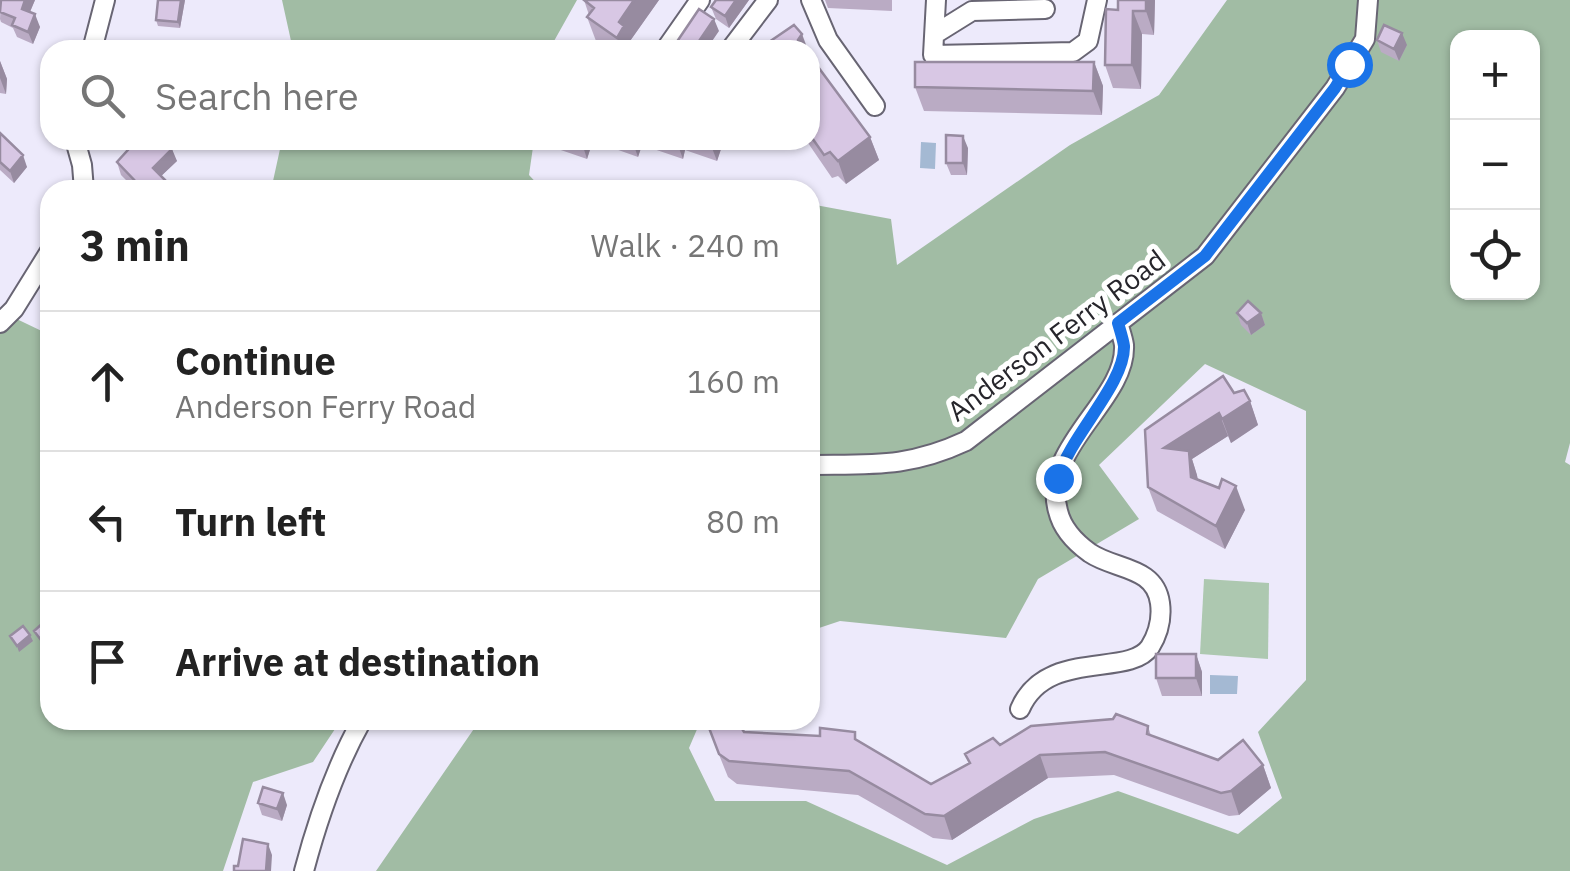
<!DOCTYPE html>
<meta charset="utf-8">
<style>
body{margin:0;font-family:"IBM Plex Sans",sans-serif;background:#f2f2f2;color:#222}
.controls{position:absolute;right:30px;top:30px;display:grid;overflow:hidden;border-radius:20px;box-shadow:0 2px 8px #0004}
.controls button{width:90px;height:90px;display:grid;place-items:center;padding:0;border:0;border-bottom:2px solid #e0e0e0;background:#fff;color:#222;font:50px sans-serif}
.stop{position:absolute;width:30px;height:30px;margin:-22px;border:8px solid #1a73e8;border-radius:50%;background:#fff}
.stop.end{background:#1a73e8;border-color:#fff;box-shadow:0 2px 10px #0008}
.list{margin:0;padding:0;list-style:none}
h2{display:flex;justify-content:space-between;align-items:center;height:130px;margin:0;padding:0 40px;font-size:42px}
h2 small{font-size:32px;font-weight:400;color:#767676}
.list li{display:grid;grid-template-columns:65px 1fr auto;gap:30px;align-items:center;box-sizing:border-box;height:140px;padding:0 40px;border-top:2px solid #e0e0e0}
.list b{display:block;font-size:38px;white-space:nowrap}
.list p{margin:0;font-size:32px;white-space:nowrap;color:#767676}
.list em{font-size:32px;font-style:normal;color:#767676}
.icon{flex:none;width:55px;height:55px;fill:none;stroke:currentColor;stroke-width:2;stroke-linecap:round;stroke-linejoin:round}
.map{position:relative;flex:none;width:1570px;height:871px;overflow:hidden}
.search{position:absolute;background:#fff;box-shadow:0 2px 8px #0004;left:40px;top:40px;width:780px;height:110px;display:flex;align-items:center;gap:25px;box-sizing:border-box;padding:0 35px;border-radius:30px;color:#767676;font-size:38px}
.panel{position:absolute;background:#fff;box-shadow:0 2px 8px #0004;left:40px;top:180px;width:780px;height:550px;border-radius:30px}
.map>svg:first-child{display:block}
.green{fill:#adc8b0}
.forest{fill:#a1bca4;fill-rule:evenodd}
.water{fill:#a4b9d3}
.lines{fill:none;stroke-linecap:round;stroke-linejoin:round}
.minor-casing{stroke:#686573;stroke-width:22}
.minor{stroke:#fff;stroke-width:18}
.wall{fill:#baabc4}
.shaded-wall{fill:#978ba0}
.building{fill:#d8c7e4;stroke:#978ba0;stroke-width:2.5}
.route{stroke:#1a73e8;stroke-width:12}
.labels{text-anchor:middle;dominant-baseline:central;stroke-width:10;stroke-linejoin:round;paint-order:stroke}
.street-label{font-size:28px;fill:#26252b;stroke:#fff}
</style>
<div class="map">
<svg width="1570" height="871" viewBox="0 0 1570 871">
<rect width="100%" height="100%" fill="#edeafb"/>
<path class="green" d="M1204 579 1269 583 1268 659 1200 654Z"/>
<path class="forest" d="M282 0H577L549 50H293Z
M1227 0H1570V443L1565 462 1570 465V871H376L480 720H701L689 748 715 801H806L947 865 1034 819 1118 791 1238 834 1282 798 1258 732 1306 680V411L1205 364 1099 465 1139 519 1038 579 1006 638 840 621 810 631V548L813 547 810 540V204L891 219 897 265 1070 145 1159 95ZM1458 38H1532V292H1458Z
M282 140H534L529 175 543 190H260L273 181Z
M0 311 50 335V720H341L313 762 253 782 223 871H0Z"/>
<path class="water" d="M921 142 936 143 935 169 920 168Z
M1210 675 1238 676 1237 694H1210Z"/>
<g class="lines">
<g class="minor-casing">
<path id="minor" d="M811 0 828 40 875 106
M936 0 933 55 1073 52 1088 41 1097 0
M935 34 972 11 1045 9
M92 50 105 0
M665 50 700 0
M730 50 768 0
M75 140 82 165 84 190
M0 323 14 309 50 251
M810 465C872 464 908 468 966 441L1205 256 1335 88 1365 39 1368 0
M1020 709C1046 648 1129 678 1150 647 1158 634 1162 618 1160 603 1155 566 1115 570 1090 553 1076 543 1062 528 1058 511 1040 447 1127 400 1124 345 1123 338 1120 330 1118 323
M304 871C318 818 335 768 362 720"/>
</g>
<use href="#minor" class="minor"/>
</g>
<path class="wall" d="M1 0H35L30 12 40 27 33 44 17 37 13 28 1 22 0 19Z
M185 0 180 28 158 26 156 20Z
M584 0H659L630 41 633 50H609L596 41 587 17 589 15Z
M716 0H749L729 28 716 19 711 7Z
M825 0H892V11L828 8Z
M1155 0 1154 35 1142 34 1141 89 1113 88 1105 65 1118 10Z
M1377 40 1407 45 1399 61 1381 52Z
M810 55 870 137 879 160 846 184 838 176 832 178 806 140H810Z
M0 61 7 79 6 94 0 93Z
M1094 62 1103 86 1102 115 924 111 915 87Z
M0 133 27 167 14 183 0 170Z
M134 140H163L177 161 161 176 167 182 169 190H134L135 189 121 175 117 162 135 143Z
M550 140H724L717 161 685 150 683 159 642 145 638 157 593 141 587 159 552 147Z
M968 148 967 175H951L946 163Z
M1237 313H1261L1265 325 1251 335 1241 325Z
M1234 393 1250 401 1258 425 1231 443 1228 436 1192 459 1198 479 1245 510 1225 549 1157 511 1148 487Z
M1196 654 1202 672V696H1162L1156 678Z
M705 720 744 732 858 741 931 784 969 764 965 754 1000 745 1148 726 1151 736 1218 760 1263 765 1271 788 1239 815 1229 816 1114 775 1048 778 952 840 933 838 858 795 737 784 728 777Z
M258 803 287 805 282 821 262 815Z"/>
<path class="shaded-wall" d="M25 0H35L26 21 22 9Z
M181 0H185L180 28 178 22Z
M634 0H659L630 41 633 50H621L617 38 619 22Z
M736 0H749L729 28 725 16Z
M1146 0H1155L1154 35 1146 11Z
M1133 11 1142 34 1141 89 1132 65Z
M35 14 40 27 33 44 28 32Z
M714 19 719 31 706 50H693Z
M1402 33 1407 45 1399 61 1394 49Z
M802 34 808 50H802L798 40Z
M0 61 7 79 6 94 0 78Z
M1094 62 1103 86 1102 115 1093 91Z
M963 136 968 148 967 175 963 163Z
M870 137 879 160 846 184 838 161Z
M581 140H593L587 159Z
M632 140H640L642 145 638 157Z
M676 140H682L685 150 683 159Z
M709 140H724L717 161Z
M172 149 177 161 157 180 153 168Z
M23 155 27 167 14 183 10 171Z
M167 182 169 190H159Z
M1261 313 1265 325 1251 335 1247 323Z
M1250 401 1258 425 1231 443 1222 419Z
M1219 413 1228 436 1192 459 1197 475 1200 500 1164 448Z
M1236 486 1245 510 1225 549 1216 526Z
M50 633V641L44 646 41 640Z
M30 635 33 641 19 652 17 646Z
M1196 654 1202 672V696L1196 678Z
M1040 755 1048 778 952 840 944 816Z
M1263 765 1271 788 1239 815 1231 791Z
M283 793 287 805 282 821 277 809Z
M268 844 272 855 271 871H266Z"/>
<path class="building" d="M1 0H25L22 9 35 14 28 32 12 25 15 18 0 12Z
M158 0H181L178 22 156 20Z
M584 0H634L619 22 624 26 617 38 587 17 594 8Z
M716 0H736L725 16 711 7Z
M1118 0H1146V11H1133L1132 65H1105L1106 9 1118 10Z
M699 9 714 19 693 50H674L672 49Z
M794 25 802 34 798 40 806 50H770L766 44Z
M1384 25 1402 33 1394 49 1377 40Z
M810 56 870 137 838 161 830 152 824 155 810 135Z
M915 62H1094L1093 91 915 87Z
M0 133 23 155 10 171 0 162Z
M946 135 963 136V163H946Z
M137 140H163L172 149 153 168 167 182 159 190H134L139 185 117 162Z
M1248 301 1261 313 1247 323 1237 313Z
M1223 376 1234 393 1244 390 1250 401 1222 419 1219 413 1164 448 1189 451 1191 477 1219 488 1222 479 1236 486 1216 526 1148 487 1145 430Z
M44 622 50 629V633L41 640 34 631Z
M23 626 30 635 17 646 10 636Z
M1156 654H1196V678H1156Z
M1116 714 1148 726 1147 734 1218 760 1243 740 1263 765 1231 791 1221 793 1105 752 1040 755 944 816 925 814 849 771 729 761 719 754 706 720H737L744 732 820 736V728L855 732V739L931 784 970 763 965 754 993 738 1000 745 1031 726 1113 719Z
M263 787 283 793 277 809 258 803Z
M243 839 268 844 266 871H234V866H238Z"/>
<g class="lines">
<path class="route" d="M1058 478C1070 436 1125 384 1124 346 1123 339 1120 330 1118 323L1205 256 1335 88 1349 64"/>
</g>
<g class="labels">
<g class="street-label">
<text transform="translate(1056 335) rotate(-37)">Anderson Ferry Road</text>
</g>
</g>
</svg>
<div class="controls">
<button>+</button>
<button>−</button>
<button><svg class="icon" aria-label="locate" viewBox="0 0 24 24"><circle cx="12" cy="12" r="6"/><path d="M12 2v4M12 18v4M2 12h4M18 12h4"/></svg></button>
</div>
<div class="stop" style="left:1349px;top:64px"></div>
<div class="stop end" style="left:1058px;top:478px"></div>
<div class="search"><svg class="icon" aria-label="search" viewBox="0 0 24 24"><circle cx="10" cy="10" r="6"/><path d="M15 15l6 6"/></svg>Search here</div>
<section class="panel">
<h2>3 min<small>Walk · 240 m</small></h2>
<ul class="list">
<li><svg class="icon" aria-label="ahead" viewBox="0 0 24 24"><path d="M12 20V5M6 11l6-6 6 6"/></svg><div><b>Continue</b><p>Anderson Ferry Road</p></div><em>160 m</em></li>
<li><svg class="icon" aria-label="left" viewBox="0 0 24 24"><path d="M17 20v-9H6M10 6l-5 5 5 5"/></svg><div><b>Turn left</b></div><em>80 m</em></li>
<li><svg class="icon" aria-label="arrive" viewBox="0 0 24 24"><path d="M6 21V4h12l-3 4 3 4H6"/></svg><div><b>Arrive at destination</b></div></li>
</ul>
</section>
</div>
